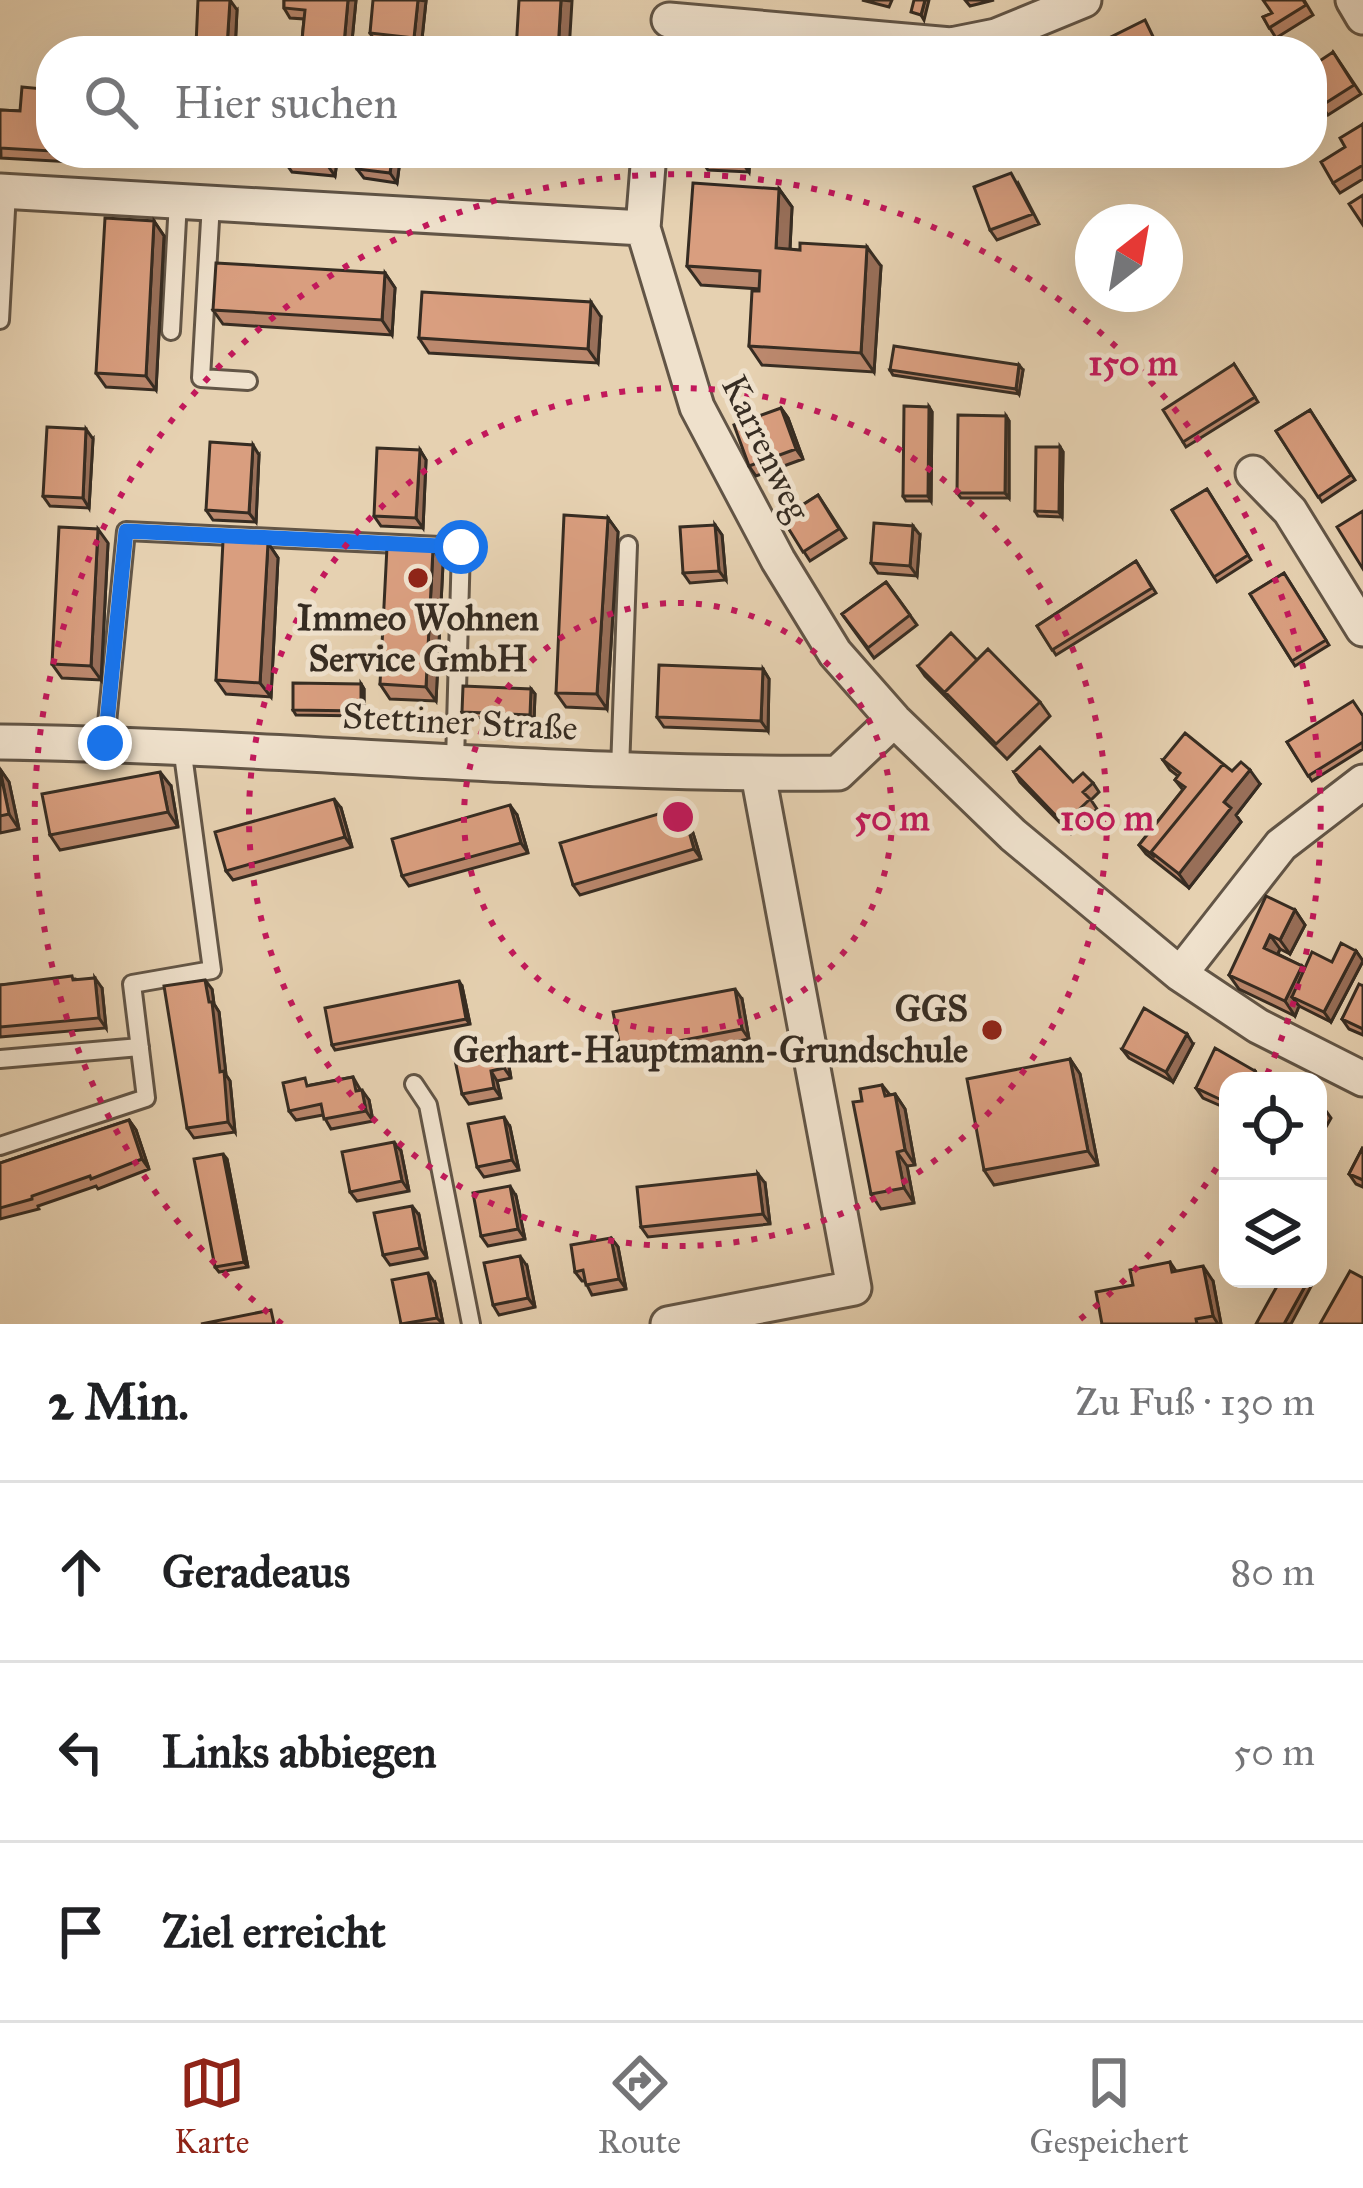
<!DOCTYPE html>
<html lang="de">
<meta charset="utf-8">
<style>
body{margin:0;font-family:"IM FELL Great Primer",serif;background:#f2f2f2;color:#202124}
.controls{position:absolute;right:36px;bottom:36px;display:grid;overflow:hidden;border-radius:24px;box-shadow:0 12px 48px #0002}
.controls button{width:108px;height:108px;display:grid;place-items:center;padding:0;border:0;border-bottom:3px solid #e0e0e0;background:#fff;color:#202124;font:60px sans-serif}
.compass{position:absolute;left:1075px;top:204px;width:108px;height:108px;border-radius:50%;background:#fff;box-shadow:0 12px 48px #0002;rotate:31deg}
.stop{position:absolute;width:36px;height:36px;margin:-27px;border:9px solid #1a73e8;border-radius:50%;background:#fff}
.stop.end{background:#1a73e8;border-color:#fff;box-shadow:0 3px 12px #0008}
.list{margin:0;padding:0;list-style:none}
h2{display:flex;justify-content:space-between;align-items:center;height:156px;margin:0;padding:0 48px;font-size:51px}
h2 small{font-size:39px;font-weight:400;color:#757577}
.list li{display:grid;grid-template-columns:78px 1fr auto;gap:36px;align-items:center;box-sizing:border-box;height:180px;padding:0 48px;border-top:3px solid #e0e0e0}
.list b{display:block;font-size:45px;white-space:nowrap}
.list em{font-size:39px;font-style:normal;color:#757577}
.icon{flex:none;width:66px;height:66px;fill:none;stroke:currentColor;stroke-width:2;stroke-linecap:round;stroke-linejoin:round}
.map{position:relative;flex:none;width:1363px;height:1324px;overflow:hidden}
.search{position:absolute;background:#fff;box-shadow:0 12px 48px #0002;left:36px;right:36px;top:36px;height:132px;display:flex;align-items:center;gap:30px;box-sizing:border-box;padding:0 42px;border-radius:48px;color:#757577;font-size:45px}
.sheet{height:696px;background:#fff}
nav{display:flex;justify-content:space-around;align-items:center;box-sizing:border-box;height:168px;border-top:3px solid #e0e0e0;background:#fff;font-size:33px;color:#757577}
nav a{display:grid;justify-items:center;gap:6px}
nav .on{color:#8f2418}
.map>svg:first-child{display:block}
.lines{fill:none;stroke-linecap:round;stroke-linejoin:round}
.service-casing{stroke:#625546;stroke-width:22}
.minor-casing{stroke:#625546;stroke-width:39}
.service{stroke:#efe1cc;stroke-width:16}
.minor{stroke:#efe1cc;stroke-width:33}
.wall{fill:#bb886d;stroke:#362c22;stroke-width:3}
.shaded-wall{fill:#986f59;stroke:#362c22;stroke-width:3}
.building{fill:#d99e7f;stroke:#362c22;stroke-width:3}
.route{stroke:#1a73e8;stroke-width:15}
.ring{fill:none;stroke:#c2185b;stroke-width:6;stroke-dasharray:6 12}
.poi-dot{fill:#8f2418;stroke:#efe1cc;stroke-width:4.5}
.labels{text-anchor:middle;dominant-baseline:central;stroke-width:10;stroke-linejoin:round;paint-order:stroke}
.street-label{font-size:36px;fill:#362c22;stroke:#efe1cc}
.poi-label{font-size:36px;font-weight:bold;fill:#362c22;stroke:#efe1cc}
.centre{fill:#c2185b;stroke:#efe1cc;stroke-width:6}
.ring-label{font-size:36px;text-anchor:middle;font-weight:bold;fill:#c2185b;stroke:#efe1cc;stroke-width:10;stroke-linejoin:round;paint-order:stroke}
</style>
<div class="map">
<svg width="1363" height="1324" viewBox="0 0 1363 1324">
<rect width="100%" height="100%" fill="#e6d1b1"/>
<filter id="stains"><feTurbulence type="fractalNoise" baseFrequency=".00167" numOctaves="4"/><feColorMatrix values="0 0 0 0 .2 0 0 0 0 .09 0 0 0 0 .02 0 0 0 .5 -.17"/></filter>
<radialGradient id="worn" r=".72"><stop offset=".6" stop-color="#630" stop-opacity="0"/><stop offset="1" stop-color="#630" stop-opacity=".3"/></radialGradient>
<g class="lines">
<g class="service-casing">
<path id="service" d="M211 203 201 378 248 381
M0 320 7 192
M171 331 178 201
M105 743 126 531 461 547 455 761
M620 770 628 545
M0 1059 140 1047
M414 1084 428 1105 471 1324
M0 1146 146 1098 132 984 212 970 182 747"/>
</g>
<g class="minor-casing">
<path id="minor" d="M1353 0 1363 17
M669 20 951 45 996 36 1084 0
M649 153 643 228 697 407 778 560 835 653 894 720 1013 835 1180 974 1258 1026 1363 1079
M0 191 643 228
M1253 473 1290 511 1363 629
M0 742C280 746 559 776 838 773L894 720
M1180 974 1281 845 1363 782
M668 1324 854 1288 758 774"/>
</g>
<use href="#service" class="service"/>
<use href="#minor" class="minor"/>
</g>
<path class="wall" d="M284 0H356L351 51 309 50 302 40 304 19 290 18 284 8Z
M862 0H892L889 7Z
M965 0H994L970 6Z
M1304 0 1313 15 1276 38 1263 17Z
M426 1 421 48 376 43 370 33Z
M237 10 235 51H200L196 45Z
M1333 52 1361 94 1328 115 1312 92Z
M44 89 51 98V153H72V162L1 158 0 110 20 111Z
M1363 124V179L1340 193 1333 183 1345 147Z
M286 153H338L335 176 292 172 285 162Z
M401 153 397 183 364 178 357 169Z
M701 153H750L749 172 708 170 701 160Z
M1018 183 1039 224 997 240 990 230Z
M779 189 792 207 790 249 881 266 874 372 762 365 749 346 759 289 701 285 687 266Z
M154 221 164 236 156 390 106 387 96 373Z
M385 273 395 288 392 335 223 324 213 310Z
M601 317 598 363 429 353 419 338Z
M1234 364 1258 402 1186 447 1183 442Z
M890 370H1023L1019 394 893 375Z
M929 407 932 412 931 501H906L903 496Z
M781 408 788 418 803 459 756 476 749 466Z
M1310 410 1355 480 1322 502 1276 431Z
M1006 416 1009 421V498H961L957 493Z
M93 439 89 508 50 506 43 496Z
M1060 447 1063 452 1062 517 1038 516 1035 511Z
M420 450 426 460 423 528 381 526 374 516Z
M259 455 256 522 213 520 206 510Z
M1207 489 1251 560 1217 582 1172 510Z
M818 495 846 538 810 561 782 518Z
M608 518 618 532 607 709 566 707 556 693Z
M715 525 722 535 726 580 690 583 683 573Z
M920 535 917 576 878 573 871 563Z
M108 543 101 680 62 678 52 664Z
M268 543 278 558 271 697 226 694 216 680Z
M433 549 443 564 436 701 390 699 380 684Z
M1136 561 1156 593 1056 655 1037 626Z
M1284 573 1329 645 1295 666 1250 594Z
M886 582 917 625 874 658 842 614Z
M977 660 1040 702 1050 716 1007 759 925 676 918 666Z
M763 669 769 679 768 731 664 727 657 717Z
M361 684 364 689V716L296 715 293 710Z
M531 689 535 694 534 720 465 717 462 712Z
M1363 716V749L1312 781 1287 742Z
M1163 760 1232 771 1260 784 1236 815 1241 822 1189 888 1146 854 1139 845 1183 790 1175 780 1178 776 1170 770Z
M0 769 9 782 19 829 0 833Z
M1014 772 1073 782 1093 783 1099 792 1091 800 1097 809 1071 834 1020 782Z
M171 786 178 827 60 850 50 835Z
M341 808 352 847 233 880 226 871Z
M517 815 528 853 409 886 402 876Z
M688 817 701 859 580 895 573 885Z
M1295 910 1305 925 1290 954 1280 949 1278 954 1302 966 1304 970 1332 962 1356 951 1363 961 1331 1022 1299 1006 1295 1016 1239 989 1229 975Z
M75 979 102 988 106 1028 0 1037V985Z
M462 986 470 1024 335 1050 332 1045Z
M1363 986V1035L1349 1029 1342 1019Z
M212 989 214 1004 219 1012 226 1075 230 1081 235 1132 194 1138 187 1128Z
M742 999 749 1039 628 1062 621 1052Z
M1193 1044 1173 1082 1129 1058 1122 1049Z
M501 1052 508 1061 511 1078 497 1081 501 1098 469 1104 462 1094Z
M1070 1059 1080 1074 1098 1165 994 1185 984 1170Z
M1255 1071 1261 1081H1228V1109L1203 1098 1196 1088Z
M353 1077 361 1091 369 1100 373 1121 331 1129 323 1115 296 1120 289 1111 310 1085Z
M882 1085 890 1095 895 1094 905 1109 915 1165 907 1166 914 1203 881 1209 871 1194 862 1101Z
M129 1120 136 1130 149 1169 98 1189 96 1186 38 1206 39 1209 0 1219V1163Z
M510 1127 519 1170 484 1177 477 1167Z
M1363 1147V1187L1356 1184 1349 1174Z
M401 1151 409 1191 357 1201 350 1192Z
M227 1159 248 1267 219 1272 215 1267Z
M765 1183 770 1224 648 1237 641 1227Z
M516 1196 525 1239 488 1246 481 1236Z
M419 1215 427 1258 390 1265 383 1255Z
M611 1238 618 1247 626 1289 592 1295 585 1281H582L575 1272Z
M1170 1262 1176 1271 1213 1281 1221 1324H1102L1133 1285Z
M527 1266 535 1307 499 1315 493 1305Z
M435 1283 443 1324H401Z"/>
<path class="shaded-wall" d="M230 0 237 10 235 51H230L227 47Z
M348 0H356L351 51 344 44Z
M418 0 426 1 421 48 414 38Z
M561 0 572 1 569 51H558Z
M925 0H929L924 20 921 15Z
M44 89 51 98 50 122 43 112Z
M330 153H338L335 176 328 166Z
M393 153H401L397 183 390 173Z
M743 153H750L749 172 742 162Z
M779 189 792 207 789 267 776 248Z
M154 221 164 236 156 390 146 376Z
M867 247 881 266 874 372 861 353Z
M385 273 395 288 392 335 382 320Z
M591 302 601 317 598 363 588 349Z
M1019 365 1023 370 1019 394 1016 389Z
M929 407 932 412 931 501 928 496Z
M781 408 788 418 803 459 796 449Z
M1006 416 1009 421V498L1005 493Z
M86 429 93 439 89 508 83 498Z
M253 445 259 455 256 522 249 513Z
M1060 447 1063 452 1062 517 1059 512Z
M420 450 426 460 423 528 416 518Z
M608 518 618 532 607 709 597 694Z
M715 525 722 535 726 580 719 571Z
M913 526 920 535 917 576 910 566Z
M98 529 108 543 101 680 91 666Z
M268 543 278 558 271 697 260 683Z
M433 549 443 564 436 701 426 687Z
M763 669 769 679 768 731 761 721Z
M361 684 364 689V716L361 711Z
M531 689 535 694 534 720 530 715Z
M0 769 9 782 19 829 9 814Z
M1250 770 1260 784 1236 815 1241 822 1189 888 1179 874 1224 802Z
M160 772 171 786 178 827 168 812Z
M334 799 341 808 352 847 345 837Z
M510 805 517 815 528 853 521 843Z
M682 807 688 817 701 859 694 849Z
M1295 910 1305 925 1290 954 1280 940Z
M1270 935 1280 949 1274 962 1264 948Z
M1356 951 1363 961 1331 1022 1324 1012Z
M1302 966 1312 980 1292 997 1299 1006 1295 1016 1285 1001Z
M95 978 102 988 106 1028 99 1018Z
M205 980 212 989 214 1004 219 1012 226 1075 230 1081 235 1132 228 1122Z
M459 981 462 986 470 1024 466 1019Z
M735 989 742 999 749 1039 742 1029Z
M1187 1034 1193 1044 1173 1082 1166 1072Z
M501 1052 508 1061 511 1078 504 1068Z
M1070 1059 1080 1074 1098 1165 1088 1151Z
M491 1071 497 1081 501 1098 494 1088Z
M1255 1071 1261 1081H1250Z
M362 1090 369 1100 373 1121 366 1111Z
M895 1094 905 1109 915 1165 905 1150Z
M1324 1108 1331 1118 1318 1141V1119Z
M504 1117 510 1127 519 1170 512 1160Z
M129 1120 136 1130 149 1169 142 1159Z
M394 1142 401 1151 409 1191 402 1181Z
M897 1152 907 1166 914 1203 904 1188Z
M223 1154 227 1159 248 1267 244 1262Z
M758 1174 765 1183 770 1224 763 1214Z
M510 1186 516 1196 525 1239 518 1229Z
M412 1206 419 1215 427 1258 420 1248Z
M611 1238 618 1247 626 1289 619 1279Z
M520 1256 527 1266 535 1307 528 1298Z
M1321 1256 1325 1261 1318 1274V1262Z
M1203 1266 1213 1281 1221 1324H1218L1213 1316Z
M428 1273 435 1283 443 1324 437 1318Z
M1309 1279H1315L1291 1324H1284Z"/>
<path class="building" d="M198 0H230L227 47 196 45Z
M284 0H348L344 44 302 40 305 10 284 8Z
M373 0H418L414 38 370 33Z
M519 0H561L558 51H516Z
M914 0H925L921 15 911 12Z
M1263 0H1303L1306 5 1269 28 1263 17 1272 13Z
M1145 20 1160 51H1108L1103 41Z
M117 48 158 50V51H117Z
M1333 52 1354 85 1321 106 1312 92V66Z
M22 87 44 89 43 112 51 113V151L0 148V110L20 111Z
M1363 124V165L1333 183 1321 162 1345 147 1340 138Z
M286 153H330L328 166 285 162Z
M359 153H393L390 173 357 169Z
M701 153H743L742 162 701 160Z
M1011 173 1033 214 990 230 974 187Z
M693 183 779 189 776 248 800 250V243L867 247 861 353 749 346 752 291H759L760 271 687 266Z
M1363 195V225L1349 204Z
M105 218 154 221 146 376 96 373Z
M216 263 385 273 382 320 213 310Z
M422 292 591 302 588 349 419 338Z
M894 346 1019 365 1016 389 890 370Z
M1234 364 1255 397 1183 442 1163 410Z
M904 406 929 407 928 496H903Z
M781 408 796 449 749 466 734 425Z
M1310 410 1351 475 1318 497 1276 431Z
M958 415 1006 416 1005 493H957Z
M47 427 86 429 83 498 43 496Z
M210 442 253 445 249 513 206 510Z
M1036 447H1060L1059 512 1035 511Z
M377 448 420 450 416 518 374 516Z
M1207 489 1248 555 1214 577 1172 510Z
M818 495 839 529 803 552 782 518Z
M1363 511V569L1337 527Z
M564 515 608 518 597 694 556 693Z
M874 523 913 526 910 566 871 563Z
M715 525 719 571 683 573 680 527Z
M59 527 98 529 91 666 52 664Z
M223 541 268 543 260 683 216 680Z
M387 547 433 549 426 687 380 684Z
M1136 561 1152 588 1052 650 1037 626Z
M1284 573 1326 640 1292 661 1250 594Z
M886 582 910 615 868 648 842 614Z
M951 633 977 660 945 692 948 696 918 666Z
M988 649 1040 702 996 744 945 692Z
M659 665 763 669 761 721 657 717Z
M293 683 361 684V711L293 710Z
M463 686 531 689 530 715 462 712Z
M1353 701 1363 716V742L1308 776 1287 742Z
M1185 733 1227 767 1223 764 1151 852 1155 857 1139 845 1185 787 1175 780 1180 773 1163 760Z
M1040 747 1073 782 1083 773 1093 783 1083 792 1090 799 1064 824 1014 772Z
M1241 762 1250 770 1224 802 1231 808 1179 874 1151 852 1223 764 1232 771Z
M0 771 9 814 0 816Z
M160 772 168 812 50 835 42 794Z
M334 799 345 837 226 871 215 832Z
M510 805 521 843 402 876 392 839Z
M682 807 694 849 573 885 560 843Z
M1266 896 1295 910 1280 940 1270 935 1264 948 1302 966 1285 1001 1229 975Z
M1341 943 1356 951 1324 1012 1292 997 1312 952 1332 962Z
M72 976 73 980 95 978 99 1018 0 1027V985Z
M205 980 209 1002H212L220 1072 224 1071 228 1122 187 1128 164 986Z
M459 981 466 1019 332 1045 325 1008Z
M1359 984 1363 986V1029L1342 1019Z
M735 989 742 1029 621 1052 613 1012Z
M1144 1008 1187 1034 1166 1072 1122 1049Z
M1215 1048 1255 1071 1250 1081H1228V1103L1196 1088Z
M501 1052 504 1068 491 1071 494 1088 462 1094 455 1060Z
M1070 1059 1088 1151 984 1170 967 1079Z
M353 1077 356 1091 362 1090 366 1111 324 1119 321 1104 289 1111 283 1083 305 1078 307 1086Z
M882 1085 885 1096 895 1094 905 1150 897 1152 904 1188 871 1194 853 1102 862 1101 860 1089Z
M504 1117 512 1160 477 1167 468 1124Z
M129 1120 142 1159 91 1179 90 1176 32 1196V1199L0 1208V1163Z
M394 1142 402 1181 350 1192 342 1152Z
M1363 1147V1180L1349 1174Z
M223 1154 244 1262 215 1267 194 1159Z
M758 1174 763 1214 641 1227 637 1187Z
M510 1186 518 1229 481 1236 473 1193Z
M412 1206 420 1248 383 1255 374 1213Z
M611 1238 619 1279 586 1285 583 1270 575 1272 571 1245Z
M520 1256 528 1298 493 1305 484 1263Z
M1170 1262 1172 1272 1203 1266 1213 1316 1196 1319 1197 1324H1102L1096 1292 1133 1285 1130 1270Z
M1350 1271 1363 1278V1324H1320Z
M428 1273 437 1318 401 1324 392 1280Z
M1281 1279H1309L1284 1324H1256Z
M271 1310 274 1324H201Z"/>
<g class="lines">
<path class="route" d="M105 743 126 531 461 547"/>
</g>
<g class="ring">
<circle cx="678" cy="817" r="214"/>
<circle cx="678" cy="817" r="429"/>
<path d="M1226 1153A643 643 0 0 1 1074 1324M282 1324A643 643 0 1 1 1265 1079"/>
</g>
<g class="poi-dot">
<circle cx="418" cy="578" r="12"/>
<circle cx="992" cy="1030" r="12"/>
</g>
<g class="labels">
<g class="street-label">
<text transform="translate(766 448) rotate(64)">Karrenweg</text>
<text transform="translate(460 722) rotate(3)">Stettiner Straße</text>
</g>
<g class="poi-label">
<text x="418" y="618">Immeo Wohnen<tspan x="418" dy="41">Service GmbH</tspan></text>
<text x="968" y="1009" text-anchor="end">GGS<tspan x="968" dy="41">Gerhart-Hauptmann-Grundschule</tspan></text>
</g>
</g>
<circle cx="678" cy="817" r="18" class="centre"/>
<g class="ring-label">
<text x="1133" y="375">150 m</text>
<text x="892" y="830">50 m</text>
<text x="1107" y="830">100 m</text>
</g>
<rect width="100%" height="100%" filter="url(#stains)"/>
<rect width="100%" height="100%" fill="url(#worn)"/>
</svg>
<div class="controls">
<button><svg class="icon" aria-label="locate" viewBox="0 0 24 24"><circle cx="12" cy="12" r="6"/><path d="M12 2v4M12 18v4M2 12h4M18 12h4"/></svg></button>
<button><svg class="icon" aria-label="layers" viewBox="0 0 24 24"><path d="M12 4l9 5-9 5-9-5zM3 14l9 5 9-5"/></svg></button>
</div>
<svg class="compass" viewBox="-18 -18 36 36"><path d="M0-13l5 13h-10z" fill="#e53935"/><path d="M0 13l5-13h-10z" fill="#757577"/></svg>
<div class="stop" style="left:461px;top:547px"></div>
<div class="stop end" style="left:105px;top:743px"></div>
<div class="search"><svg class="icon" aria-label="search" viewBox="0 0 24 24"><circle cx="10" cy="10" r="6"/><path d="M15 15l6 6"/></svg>Hier suchen</div>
</div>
<section class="sheet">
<h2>2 Min.<small>Zu Fuß · 130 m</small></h2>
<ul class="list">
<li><svg class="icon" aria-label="ahead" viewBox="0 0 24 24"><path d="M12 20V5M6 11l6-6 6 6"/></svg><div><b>Geradeaus</b></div><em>80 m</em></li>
<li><svg class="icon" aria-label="left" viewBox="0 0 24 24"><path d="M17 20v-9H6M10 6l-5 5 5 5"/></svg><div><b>Links abbiegen</b></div><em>50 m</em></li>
<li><svg class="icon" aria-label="arrive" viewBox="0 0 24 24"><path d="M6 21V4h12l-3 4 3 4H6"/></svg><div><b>Ziel erreicht</b></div></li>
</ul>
</section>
<nav>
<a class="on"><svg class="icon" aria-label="map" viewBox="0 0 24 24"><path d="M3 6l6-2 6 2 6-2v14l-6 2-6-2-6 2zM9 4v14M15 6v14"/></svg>Karte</a>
<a><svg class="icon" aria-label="directions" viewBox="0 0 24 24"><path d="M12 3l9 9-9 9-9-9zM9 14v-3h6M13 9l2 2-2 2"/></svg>Route</a>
<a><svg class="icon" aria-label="saved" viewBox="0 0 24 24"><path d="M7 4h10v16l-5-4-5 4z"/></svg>Gespeichert</a>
</nav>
